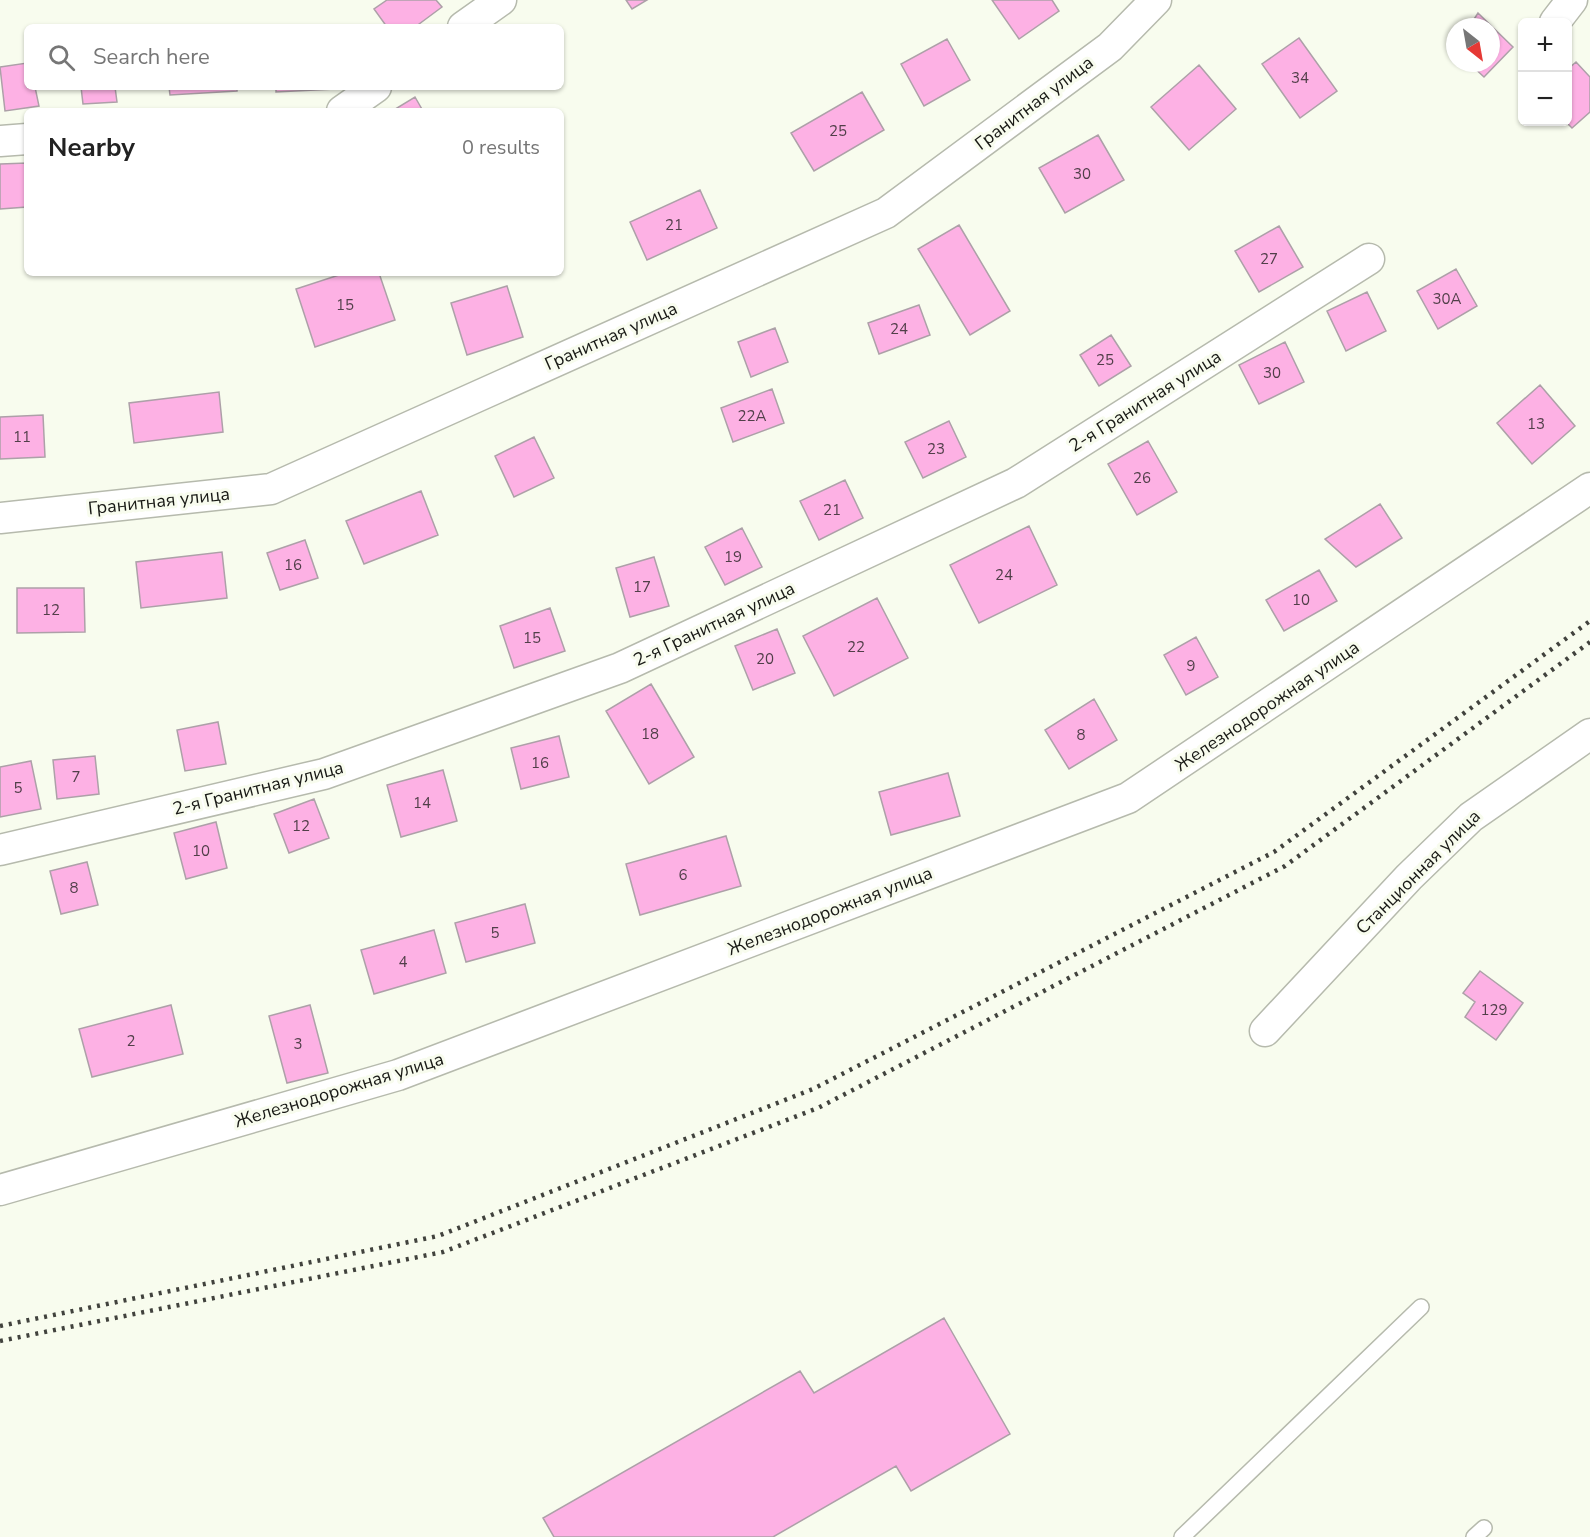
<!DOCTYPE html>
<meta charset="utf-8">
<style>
body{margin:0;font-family:"Nunito Sans",sans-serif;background:#f6f6f6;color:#222}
.controls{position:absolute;right:18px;top:18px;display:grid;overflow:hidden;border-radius:9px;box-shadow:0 2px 4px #0004}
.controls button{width:54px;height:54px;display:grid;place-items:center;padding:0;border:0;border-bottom:2px solid #e0e0e0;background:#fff;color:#222;font:30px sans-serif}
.compass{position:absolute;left:1446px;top:18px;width:54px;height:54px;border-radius:50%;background:#fff;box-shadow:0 2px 4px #0004;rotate:149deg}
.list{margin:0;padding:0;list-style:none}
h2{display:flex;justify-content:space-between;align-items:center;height:78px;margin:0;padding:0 24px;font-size:26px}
h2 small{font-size:20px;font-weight:400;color:#767676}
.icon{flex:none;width:33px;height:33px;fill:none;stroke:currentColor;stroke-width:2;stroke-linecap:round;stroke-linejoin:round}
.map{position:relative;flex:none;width:1590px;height:1537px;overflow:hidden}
.search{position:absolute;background:#fff;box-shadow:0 2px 4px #0004;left:24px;top:24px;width:540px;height:66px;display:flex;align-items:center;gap:15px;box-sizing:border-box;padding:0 21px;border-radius:9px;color:#767676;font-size:22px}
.panel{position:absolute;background:#fff;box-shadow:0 2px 4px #0004;left:24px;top:108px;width:540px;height:168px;border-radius:9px}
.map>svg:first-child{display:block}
.building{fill:#fdb1e4;stroke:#ada0a8;stroke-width:1.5}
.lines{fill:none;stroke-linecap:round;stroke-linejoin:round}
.service-casing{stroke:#b6baad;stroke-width:18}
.minor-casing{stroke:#b6baad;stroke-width:33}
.service{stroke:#fff;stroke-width:15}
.minor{stroke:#fff;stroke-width:30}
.rail{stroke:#41423d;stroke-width:4.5;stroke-dasharray:3 6;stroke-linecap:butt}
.labels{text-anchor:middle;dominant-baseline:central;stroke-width:6;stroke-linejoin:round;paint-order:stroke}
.number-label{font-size:15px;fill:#513f49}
.street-label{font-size:18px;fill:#181915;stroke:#f8fcee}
</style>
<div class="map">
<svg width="1590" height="1537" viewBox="0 0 1590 1537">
<rect width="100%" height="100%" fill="#f8fcee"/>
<path class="building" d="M387 0H436L442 7 415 27H387L374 9Z
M626 0H647L632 9Z
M992 0H1052L1059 11 1019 39Z
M1478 13 1513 47 1484 77 1469 63H1491V27H1469Z
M1299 38 1337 91 1300 118 1262 64Z
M947 39 970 80 924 106 901 64Z
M1576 62 1590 77V112L1572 128 1566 122 1568 69Z
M27 63V87H35L39 106 5 111 0 67Z
M1199 65 1236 109 1189 150 1151 107Z
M81 87H115L117 102 83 104Z
M169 87H237V91L170 95Z
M276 87H335V89L276 92Z
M862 92 884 130 814 171 791 133Z
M415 97 423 111H392Z
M1098 135 1124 180 1065 213 1039 168Z
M27 163V207L0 209V164Z
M700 190 717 228 647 260 630 222Z
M959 225 1010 311 970 335 918 249Z
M1279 226 1303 267 1259 292 1235 251Z
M1456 269 1477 306 1438 329 1417 291Z
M345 273H379L395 320 315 347 296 289Z
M507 286 523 337 467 355 451 303Z
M1367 292 1386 331 1346 351 1327 311Z
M919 305 930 335 879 354 868 323Z
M775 328 788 362 751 377 738 342Z
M1111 335 1131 366 1099 386 1080 355Z
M1285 342 1304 382 1259 404 1239 365Z
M1540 385 1575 426 1532 464 1497 423Z
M772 389 784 423 733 442 721 408Z
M219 392 223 432 134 443 129 403Z
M43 415 45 457 0 459V417Z
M949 421 966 457 923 478 905 442Z
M534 437 554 478 514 497 495 456Z
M1148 441 1177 492 1137 515 1108 464Z
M845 480 863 518 819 540 800 501Z
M421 491 438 535 364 564 346 521Z
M1380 504 1402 538 1356 567 1325 539Z
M1029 526 1057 585 979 623 950 565Z
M742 528 762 567 725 585 705 547Z
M305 540 318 578 280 590 267 553Z
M222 552 227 598 141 608 136 562Z
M654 557 669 606 630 617 616 568Z
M1319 570 1337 601 1284 631 1266 600Z
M17 588H84L85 632 17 633Z
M877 598 908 658 834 696 803 636Z
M550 608 565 651 514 668 500 626Z
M777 629 795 673 753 690 735 646Z
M1196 637 1218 677 1186 695 1164 655Z
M651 684 694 757 649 784 606 711Z
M1094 699 1117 740 1069 769 1045 730Z
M218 722 226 764 185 771 177 730Z
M559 736 569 777 521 789 511 748Z
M95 756 99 794 57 799 53 760Z
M31 761 41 809 0 817V767Z
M443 770 457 821 401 837 387 785Z
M948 773 960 816 891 835 879 792Z
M314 799 329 838 289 853 274 814Z
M216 822 227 868 186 879 174 833Z
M726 836 741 886 640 915 626 864Z
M87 862 98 905 61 914 50 871Z
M525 904 535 943 466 962 455 923Z
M434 930 446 973 374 994 361 950Z
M1480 971 1523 1003 1496 1040 1465 1017 1475 1002 1463 993Z
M171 1005 183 1054 92 1077 79 1029Z
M310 1005 328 1073 287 1083 269 1016Z
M944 1318 1010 1434 911 1491 896 1466 773 1537H554L543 1518 800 1371 814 1393Z"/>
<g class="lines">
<g class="service-casing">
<path id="service" d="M1182 1537 1421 1307
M1474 1537 1484 1528"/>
</g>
<g class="minor-casing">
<path id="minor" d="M1555 22 1572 0
M463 27 501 0
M342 111 376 87
M0 141 27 139
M0 518 271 489 886 213 1110 47 1156 0
M0 850 324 774 620 668 1016 483 1369 259
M1265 1031 1409 877 1471 817 1590 734
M0 1190 398 1075 1128 798 1590 488"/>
</g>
<use href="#service" class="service"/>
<use href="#minor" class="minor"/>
<path class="rail" d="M0 1326 438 1236 813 1089 1274 852 1590 621
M0 1341 443 1252 818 1108 1285 866 1590 642"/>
</g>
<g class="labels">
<g class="number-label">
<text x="1300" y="78">34</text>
<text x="838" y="131">25</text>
<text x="1082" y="174">30</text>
<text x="674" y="225">21</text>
<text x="1269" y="259">27</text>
<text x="1447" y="299">30А</text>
<text x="345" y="305">15</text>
<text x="899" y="329">24</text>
<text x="1105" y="360">25</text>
<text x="1272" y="373">30</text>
<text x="752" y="416">22А</text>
<text x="1536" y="424">13</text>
<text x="22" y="437">11</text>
<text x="936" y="449">23</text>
<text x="1142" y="478">26</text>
<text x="832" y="510">21</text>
<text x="733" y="557">19</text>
<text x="293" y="565">16</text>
<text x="1004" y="575">24</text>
<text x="642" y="587">17</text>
<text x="1301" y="600">10</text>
<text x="51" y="610">12</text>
<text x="532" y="638">15</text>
<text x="856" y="647">22</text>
<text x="765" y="659">20</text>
<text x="1191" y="666">9</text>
<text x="650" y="734">18</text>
<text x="1081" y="735">8</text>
<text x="540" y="763">16</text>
<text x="76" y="777">7</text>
<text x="18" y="788">5</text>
<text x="422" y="803">14</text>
<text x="301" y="826">12</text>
<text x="201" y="851">10</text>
<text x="683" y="875">6</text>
<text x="74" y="888">8</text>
<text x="495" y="933">5</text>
<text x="403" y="962">4</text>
<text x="1494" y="1010">129</text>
<text x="131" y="1041">2</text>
<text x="298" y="1044">3</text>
</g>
<g class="street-label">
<text transform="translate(1034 103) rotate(-37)">Гранитная улица</text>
<text transform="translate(611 336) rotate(-24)">Гранитная улица</text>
<text transform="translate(1145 401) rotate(-32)">2-я Гранитная улица</text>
<text transform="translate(159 501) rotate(-6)">Гранитная улица</text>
<text transform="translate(714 624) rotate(-25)">2-я Гранитная улица</text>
<text transform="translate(1267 706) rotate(-34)">Железнодорожная улица</text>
<text transform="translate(258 788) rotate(-14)">2-я Гранитная улица</text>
<text transform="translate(1418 872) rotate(-45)">Станционная улица</text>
<text transform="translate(830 911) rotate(-21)">Железнодорожная улица</text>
<text transform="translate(339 1090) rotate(-17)">Железнодорожная улица</text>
</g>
</g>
</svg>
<div class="controls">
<button>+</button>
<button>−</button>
</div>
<svg class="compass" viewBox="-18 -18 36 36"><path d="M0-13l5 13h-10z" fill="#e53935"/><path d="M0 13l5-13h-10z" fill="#767676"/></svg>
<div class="search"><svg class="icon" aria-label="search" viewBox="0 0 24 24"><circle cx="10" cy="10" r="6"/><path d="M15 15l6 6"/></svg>Search here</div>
<section class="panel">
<h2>Nearby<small>0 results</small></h2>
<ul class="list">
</ul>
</section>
</div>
